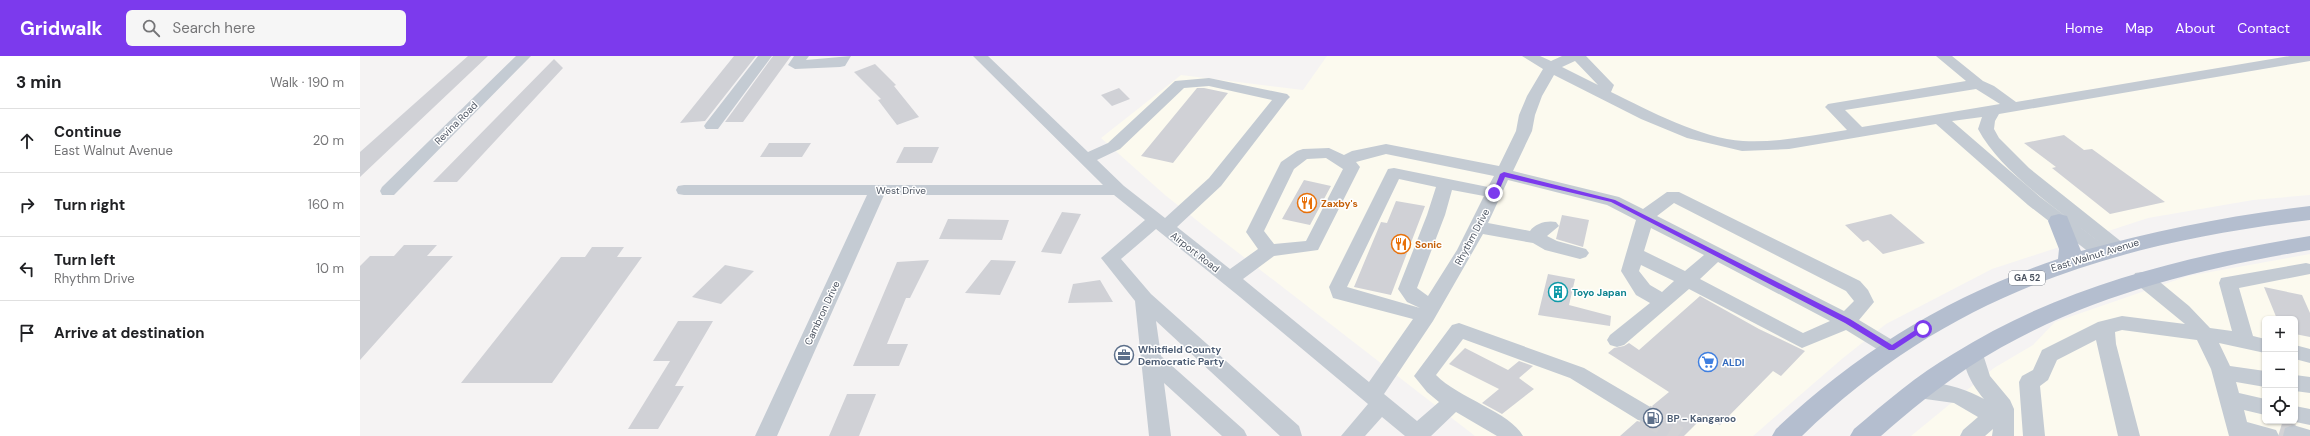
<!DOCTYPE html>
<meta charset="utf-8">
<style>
body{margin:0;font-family:"DM Sans",sans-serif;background:#f6f6f6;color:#202124}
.controls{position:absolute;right:12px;bottom:12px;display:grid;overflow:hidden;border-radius:6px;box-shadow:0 1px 3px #0004}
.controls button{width:36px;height:36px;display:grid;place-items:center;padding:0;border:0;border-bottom:1px solid #e0e0e0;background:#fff;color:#202124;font:20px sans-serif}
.stop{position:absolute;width:12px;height:12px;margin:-9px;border:3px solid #7c3aed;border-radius:50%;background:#fff}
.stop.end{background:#7c3aed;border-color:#fff;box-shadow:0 1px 4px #0008}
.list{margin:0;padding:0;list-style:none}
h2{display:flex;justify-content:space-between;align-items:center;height:52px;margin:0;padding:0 16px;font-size:17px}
h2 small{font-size:13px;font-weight:400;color:#757577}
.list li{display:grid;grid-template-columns:26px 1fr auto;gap:12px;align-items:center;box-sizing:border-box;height:64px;padding:0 16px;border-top:1px solid #e0e0e0}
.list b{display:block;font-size:15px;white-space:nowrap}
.list p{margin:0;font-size:13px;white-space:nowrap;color:#757577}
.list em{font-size:13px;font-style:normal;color:#757577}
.icon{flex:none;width:22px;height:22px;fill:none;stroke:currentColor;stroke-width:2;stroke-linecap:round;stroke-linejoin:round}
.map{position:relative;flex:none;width:1950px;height:380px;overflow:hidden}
header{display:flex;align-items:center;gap:24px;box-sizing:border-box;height:56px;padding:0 20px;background:#7c3aed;color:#fff}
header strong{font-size:19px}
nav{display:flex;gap:22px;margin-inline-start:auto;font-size:14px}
.search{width:280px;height:36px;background:#f6f6f6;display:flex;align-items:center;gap:10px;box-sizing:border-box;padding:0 14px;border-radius:6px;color:#757577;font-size:15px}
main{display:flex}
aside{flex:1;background:#fff}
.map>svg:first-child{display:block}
.commercial{fill:#fcfaef;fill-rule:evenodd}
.building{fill:#d0d1d6}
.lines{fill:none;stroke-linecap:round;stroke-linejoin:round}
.minor-tunnel{stroke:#d3d3d6;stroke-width:20;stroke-dasharray:20 10;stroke-linecap:butt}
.minor{fill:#c4cbd3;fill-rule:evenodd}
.major{fill:#b4becf;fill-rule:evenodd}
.route{fill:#7c3aed}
.labels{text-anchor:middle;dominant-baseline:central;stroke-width:3;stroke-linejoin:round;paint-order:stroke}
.shield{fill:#fff;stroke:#818790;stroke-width:1}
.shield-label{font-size:9px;font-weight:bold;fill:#4b5360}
.street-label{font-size:10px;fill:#4b5360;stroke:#fff}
.food-label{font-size:10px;font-weight:bold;fill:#c56008;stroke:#fff;text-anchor:start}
.culture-label{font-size:10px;font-weight:bold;fill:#0d838f;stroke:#fff;text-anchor:start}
.service-label{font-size:10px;font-weight:bold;fill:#4e5e75;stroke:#fff;text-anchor:start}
.shop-label{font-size:10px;font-weight:bold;fill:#366cbe;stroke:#fff;text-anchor:start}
</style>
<header>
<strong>Gridwalk</strong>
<div class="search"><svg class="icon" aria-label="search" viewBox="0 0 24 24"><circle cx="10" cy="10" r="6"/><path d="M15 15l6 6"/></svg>Search here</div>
<nav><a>Home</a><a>Map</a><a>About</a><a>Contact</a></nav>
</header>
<main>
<aside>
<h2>3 min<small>Walk · 190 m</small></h2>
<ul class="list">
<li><svg class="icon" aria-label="ahead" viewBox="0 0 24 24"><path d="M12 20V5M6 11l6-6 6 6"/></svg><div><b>Continue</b><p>East Walnut Avenue</p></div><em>20 m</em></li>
<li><svg class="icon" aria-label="right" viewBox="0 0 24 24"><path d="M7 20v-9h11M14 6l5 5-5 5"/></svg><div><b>Turn right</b></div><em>160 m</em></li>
<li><svg class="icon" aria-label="left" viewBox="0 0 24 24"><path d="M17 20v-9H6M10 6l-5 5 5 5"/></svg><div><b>Turn left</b><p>Rhythm Drive</p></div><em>10 m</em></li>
<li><svg class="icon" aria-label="arrive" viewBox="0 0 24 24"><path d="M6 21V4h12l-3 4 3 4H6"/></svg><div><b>Arrive at destination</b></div></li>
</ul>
</aside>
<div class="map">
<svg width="1950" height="380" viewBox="0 0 1950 380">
<rect width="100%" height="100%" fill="#f5f3f3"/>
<path class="commercial" d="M967 0H1950V139L1893 144 1788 162 1632 213 1526 268 1483 302 1393 380H1115L854 178 805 139 741 82 821 19 943 34Z
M1950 198V380H1551L1634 312 1673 289 1695 266 1828 220ZM1905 263H1935V365H1905Z"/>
<path class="building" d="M108 0H128L0 121V96Z
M374 0H396L345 65 320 67Z
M413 0H431L383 66H365Z
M194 3 203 12 97 126H73Z
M515 8 536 29 534 30 559 61 537 69 518 44 521 43 494 16Z
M759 32 770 43 752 50 741 39Z
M837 32H844L868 37 813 107 781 100Z
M1704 79 1724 94 1732 93 1805 146 1750 158 1692 112 1696 111 1664 87Z
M409 87H451L442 101H400Z
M544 91H579L572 107H536Z
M944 124 971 130 950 169 922 163Z
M1036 145 1065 150 1031 239 994 231 1021 166 1027 167Z
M702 156 721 158 701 198 681 196Z
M1531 158 1565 187 1523 198 1508 184 1503 186 1485 169Z
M1202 159 1229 164 1223 191 1196 183Z
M588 163 649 164 642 184 579 183Z
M44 189H77L67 200H93L0 304V210L10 200H34Z
M232 191H264L257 201H282L192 327H101L201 201H225Z
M569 204 550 242H546L527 288H548L539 310H493L537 206Z
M631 204 656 205 640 239 605 237Z
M365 209 394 215 361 248 332 241Z
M1188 218 1215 223 1209 249 1251 260 1250 270 1178 259Z
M740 224 753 246 708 247 713 228Z
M1904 231 1942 239 1950 257V281L1935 278V263H1917Z
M1340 240 1399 273 1445 295 1421 320 1413 315 1360 369 1345 359 1324 380H1260L1277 365 1285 367 1293 365 1297 357 1292 350 1309 336 1248 297 1254 292 1264 290 1269 287 1279 294Z
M318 265H353L315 330H324L298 373H268L310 305H293Z
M1105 292 1148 314 1159 305 1173 310 1159 322 1174 333 1142 358 1122 347 1139 333 1089 308Z
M487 338H516L499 380H469Z"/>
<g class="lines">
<path class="minor-tunnel" d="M1285 358 1318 380
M1920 374 1933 378"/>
<path class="minor" d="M156 0H171L34 139H22L20 135 22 131Z
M398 0H412L358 73H346L344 70 346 67Z
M434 0H449L446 4 491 0 485 10 480 11 435 13 428 9Z
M613 0H628L728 96 748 87 815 25 849 22 927 38 930 41 927 44 861 130 817 171 870 213 898 193 886 176 921 106 937 95 943 93 969 92 984 99 992 95 1026 88 1139 110 1156 75 1159 59 1167 40 1183 13 1162 0H1180L1191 5 1202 0H1226L1251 26 1254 29 1251 36C1288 54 1342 83 1383 85 1418 87 1453 79 1487 74L1468 54 1465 51 1468 48 1606 25 1576 0H1592L1623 25 1634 30 1656 46 1930 0H1950V5L1639 58 1635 65 1634 73 1639 82 1669 112 1763 187 1766 191 1763 195 1757 197 1747 192 1749 196 1746 200 1740 202 1734 200 1668 149 1576 68 1429 93 1382 95 1327 82 1281 63 1194 19 1182 40 1175 59 1172 75 1153 115 1259 141 1283 153 1307 136H1319L1500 225 1508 234 1514 246 1499 264 1539 288 1542 293 1539 298 1532 300 1525 298 1486 274 1442 292 1329 233 1264 289 1257 291 1250 289 1247 284 1250 279 1290 247 1276 239 1261 215 1276 164 1247 149 1148 124 1128 167 1170 175C1175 167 1188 164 1196 166L1199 170 1187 180 1197 185 1226 193 1229 197 1226 201 1220 203 1185 194 1173 187 1123 178 1073 265 1024 338 1057 365 1079 346 1067 336 1054 320 1092 269 1099 267 1224 312 1292 352 1296 358 1292 364 1285 366 1278 364 1210 322 1103 283 1076 319C1098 342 1150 356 1163 380H1137L1096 356 1071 380H1045L1022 361 1005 380H981L1008 348 880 241 796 173 761 203 791 238 939 370 942 380H920L796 265 801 300 884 374 887 380H862L804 327 811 380H789L775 245 741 202 785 164 754 139H524L417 380H395L507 139H324L318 138 316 134 318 130 324 129H743ZM1215 5 1238 29 1202 11ZM849 30 912 44 849 122 805 162 764 130 737 104 760 93 824 32ZM1616 33 1640 48 1502 71 1485 54ZM1622 61 1618 73C1641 117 1703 157 1742 188L1680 141 1592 65ZM1026 98 1134 120 1128 131 1034 112 1028 113 969 231 973 242 1053 263 1009 326 883 223 914 200 958 194 1000 111 996 106ZM966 102 983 113 946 185 914 188 904 175 934 113 947 103ZM1039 123 1076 131 1067 159 1038 233 1047 246 1060 252 987 231ZM1092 134 1124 140 1097 194 1068 240 1057 232 1085 159ZM1314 147 1486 235 1494 245 1484 255 1297 160ZM1291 172 1344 199 1325 215 1284 195ZM1358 206 1470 265 1443 277 1340 223ZM1281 209 1314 225 1302 236 1290 229 1279 215Z
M1946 207 1950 208V218L1879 232 1893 280 1905 283V297L1859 287 1870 310 1905 315V331L1876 326 1879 337 1905 343V359L1884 354 1887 366 1916 374 1919 380H1869L1851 313 1837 284 1762 274 1755 276 1756 288 1780 380H1758L1736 284 1697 304 1688 324 1680 330 1685 380H1663L1659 326 1662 320 1673 314 1682 294 1738 266 1762 260 1825 268 1775 227 1773 222 1775 217 1782 216 1789 217 1829 250 1850 272 1872 275 1859 227 1861 222Z
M1935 289 1950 293V307L1935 303Z
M1614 290 1621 292 1630 320 1650 344 1654 353V380H1632L1633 373 1625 380H1600L1603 374 1618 361 1594 347 1551 341 1548 335 1551 329C1573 322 1605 332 1624 343 1614 331 1598 308 1607 292Z
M1935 319 1950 321V337L1935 335Z
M1935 350 1950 353V369L1931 365H1935Z
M1933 369 1950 374V380H1923L1925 372Z"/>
<path class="major" d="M1950 150V164C1752 188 1588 238 1442 380H1412L1416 373C1498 295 1591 239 1698 203L1699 193 1688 165 1691 160 1699 158 1707 160 1721 195C1797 174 1872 159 1950 150Z
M1950 180V194C1831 214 1711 244 1609 311 1578 332 1549 355 1521 380H1490L1494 373C1526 346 1557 319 1593 298 1701 230 1825 200 1950 180Z"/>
</g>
<path class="route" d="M1144 116 1255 144 1490 263 1532 289 1560 271 1566 273 1534 294H1529L1485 267 1251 146 1145 121 1137 139H1132L1140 118Z"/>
<defs>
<g id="restaurant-ring" transform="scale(1)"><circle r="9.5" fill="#fff" stroke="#e8710a" stroke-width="1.5"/><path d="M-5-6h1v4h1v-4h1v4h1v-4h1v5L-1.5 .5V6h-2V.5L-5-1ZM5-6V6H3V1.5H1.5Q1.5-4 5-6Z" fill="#e8710a"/></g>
<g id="building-ring" transform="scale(1)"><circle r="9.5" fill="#fff" stroke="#0f9aa8" stroke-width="1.5"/><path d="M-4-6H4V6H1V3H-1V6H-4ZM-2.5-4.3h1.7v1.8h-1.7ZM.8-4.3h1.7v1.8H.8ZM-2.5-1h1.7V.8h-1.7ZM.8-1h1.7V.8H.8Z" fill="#0f9aa8"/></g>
<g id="office-ring" transform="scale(1)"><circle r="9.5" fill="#fff" stroke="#5c6f8a" stroke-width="1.5"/><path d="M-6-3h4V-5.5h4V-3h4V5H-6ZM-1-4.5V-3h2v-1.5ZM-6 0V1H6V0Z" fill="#5c6f8a"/></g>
<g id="supermarket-ring" transform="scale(1)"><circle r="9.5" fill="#fff" stroke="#3f7fe0" stroke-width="1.5"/><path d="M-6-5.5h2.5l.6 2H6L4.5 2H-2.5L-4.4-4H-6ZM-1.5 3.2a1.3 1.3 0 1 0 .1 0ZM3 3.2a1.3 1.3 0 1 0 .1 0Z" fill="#3f7fe0"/></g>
<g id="fuel-ring" transform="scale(1)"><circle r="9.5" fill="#fff" stroke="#5c6f8a" stroke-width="1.5"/><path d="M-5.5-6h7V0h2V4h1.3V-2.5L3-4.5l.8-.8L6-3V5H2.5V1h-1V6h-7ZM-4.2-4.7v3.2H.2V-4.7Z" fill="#5c6f8a"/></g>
</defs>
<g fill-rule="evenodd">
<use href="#restaurant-ring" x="947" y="147"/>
<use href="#restaurant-ring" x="1041" y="188"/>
<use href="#building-ring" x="1198" y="236"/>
<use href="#office-ring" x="764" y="299"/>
<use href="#supermarket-ring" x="1348" y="306"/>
<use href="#fuel-ring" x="1293" y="362"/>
</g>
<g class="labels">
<rect class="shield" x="1649" y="215" width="36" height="14" rx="3"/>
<g class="shield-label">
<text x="1667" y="222">GA 52</text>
</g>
<g class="street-label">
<text transform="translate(96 67) rotate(-45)">Revina Road</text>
<text x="541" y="134">West Drive</text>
<text transform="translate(1112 181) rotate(-62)">Rhythm Drive</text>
<text transform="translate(835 196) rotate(38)">Airport Road</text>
<text transform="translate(1735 199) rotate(-17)">East Walnut Avenue</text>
<text transform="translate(462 257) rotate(-65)">Cambron Drive</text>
</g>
<g class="food-label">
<text x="961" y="147">Zaxby's</text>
<text x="1055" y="188">Sonic</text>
</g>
<g class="culture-label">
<text x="1212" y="236">Toyo Japan</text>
</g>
<g class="service-label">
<text x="778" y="293">Whitfield County<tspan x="778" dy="12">Democratic Party</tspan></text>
<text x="1307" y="362">BP - Kangaroo</text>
</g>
<g class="shop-label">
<text x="1362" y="306">ALDI</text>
</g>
</g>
</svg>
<div class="controls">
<button>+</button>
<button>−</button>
<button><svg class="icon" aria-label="locate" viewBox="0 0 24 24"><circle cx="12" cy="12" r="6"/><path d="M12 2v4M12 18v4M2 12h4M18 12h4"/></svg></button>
</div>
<div class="stop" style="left:1563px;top:273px"></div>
<div class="stop end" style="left:1134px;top:137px"></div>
</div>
</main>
